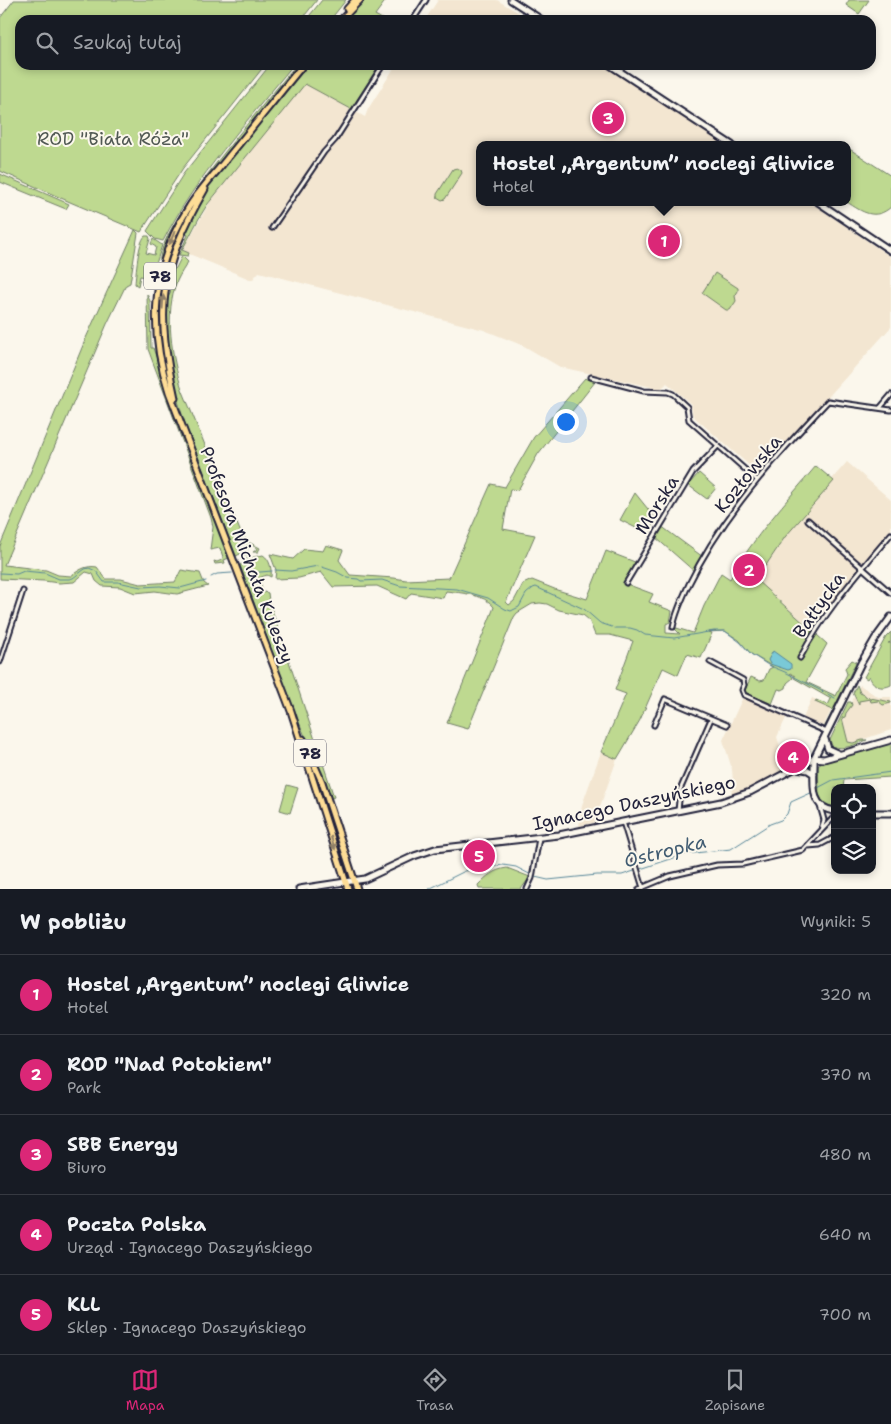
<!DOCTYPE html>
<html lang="pl">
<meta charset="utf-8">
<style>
body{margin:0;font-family:"Shantell Sans",sans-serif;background:#20242c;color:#f1f3f6}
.controls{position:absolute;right:15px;bottom:15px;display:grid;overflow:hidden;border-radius:10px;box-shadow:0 2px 8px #0003}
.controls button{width:45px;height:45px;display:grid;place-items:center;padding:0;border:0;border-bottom:1px solid #363941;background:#171b24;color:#f1f3f6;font:25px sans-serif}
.you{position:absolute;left:565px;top:421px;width:18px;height:18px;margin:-12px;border:4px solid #fff;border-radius:50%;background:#1a73e8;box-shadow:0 0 0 8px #1a73e833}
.badge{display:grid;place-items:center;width:32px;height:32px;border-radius:50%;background:#db2777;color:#fff;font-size:16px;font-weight:700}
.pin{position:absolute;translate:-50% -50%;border:2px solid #fff;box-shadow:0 1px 5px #0006}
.popup{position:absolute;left:476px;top:141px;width:375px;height:65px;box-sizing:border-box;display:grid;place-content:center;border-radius:10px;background:#171b24;filter:drop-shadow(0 1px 4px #0005);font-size:16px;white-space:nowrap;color:#9ea1a6}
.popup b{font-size:19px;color:#f1f3f6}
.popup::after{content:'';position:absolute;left:50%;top:100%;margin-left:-10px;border:10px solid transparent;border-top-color:#171b24}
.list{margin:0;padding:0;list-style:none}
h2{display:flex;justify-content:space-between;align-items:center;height:65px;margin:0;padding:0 20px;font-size:21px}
h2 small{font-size:16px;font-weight:400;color:#9ea1a6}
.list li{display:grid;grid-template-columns:32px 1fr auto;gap:15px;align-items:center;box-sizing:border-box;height:80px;padding:0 20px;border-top:1px solid #363941}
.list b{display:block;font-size:19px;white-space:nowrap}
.list p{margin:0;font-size:16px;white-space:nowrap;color:#9ea1a6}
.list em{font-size:16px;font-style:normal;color:#9ea1a6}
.icon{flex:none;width:28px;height:28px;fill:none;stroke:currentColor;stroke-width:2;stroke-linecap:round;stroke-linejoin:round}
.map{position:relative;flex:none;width:891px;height:889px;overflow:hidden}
.search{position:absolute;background:#171b24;box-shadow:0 2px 8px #0003;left:15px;right:15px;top:15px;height:55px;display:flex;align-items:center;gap:12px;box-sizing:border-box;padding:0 18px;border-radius:15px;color:#9ea1a6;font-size:19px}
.sheet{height:465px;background:#171b24}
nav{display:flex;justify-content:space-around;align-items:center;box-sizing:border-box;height:70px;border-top:1px solid #363941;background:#171b24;font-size:14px;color:#9ea1a6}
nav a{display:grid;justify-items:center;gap:2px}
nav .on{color:#db2777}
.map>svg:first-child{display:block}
.built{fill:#f3e6d1}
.green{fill:#bed990;stroke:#707e66}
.water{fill:#7ac9d7;stroke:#578699}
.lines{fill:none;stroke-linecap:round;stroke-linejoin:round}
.stream{stroke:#578699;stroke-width:1}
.street-casing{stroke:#22223b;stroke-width:7}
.secondary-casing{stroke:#22223b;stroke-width:9}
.primary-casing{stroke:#22223b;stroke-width:9}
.street{stroke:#fbf7ec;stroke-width:3}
.secondary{stroke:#fbf7ec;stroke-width:5}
.primary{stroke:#fedd96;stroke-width:5}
.oneway{fill:#908068}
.labels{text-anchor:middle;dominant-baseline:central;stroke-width:4;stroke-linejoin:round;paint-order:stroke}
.shield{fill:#fbf7ec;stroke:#636270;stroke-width:1}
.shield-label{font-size:16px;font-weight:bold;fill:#22223b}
.park-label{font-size:18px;fill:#515954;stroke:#fbf7ec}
.street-label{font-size:18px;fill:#22223b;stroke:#fbf7ec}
.water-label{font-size:19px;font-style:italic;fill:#415c72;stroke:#fbf7ec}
</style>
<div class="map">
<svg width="891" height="889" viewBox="0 0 891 889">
<rect width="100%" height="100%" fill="#fbf7ec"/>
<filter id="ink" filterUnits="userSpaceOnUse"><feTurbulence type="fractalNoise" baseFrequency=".02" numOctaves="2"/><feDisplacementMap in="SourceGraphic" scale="10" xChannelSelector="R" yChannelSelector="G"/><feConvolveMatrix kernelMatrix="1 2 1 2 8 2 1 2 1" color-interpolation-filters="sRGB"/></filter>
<g filter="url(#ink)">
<path class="built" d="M438 0H497L531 20H425Z
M396 65H605L644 89 726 145H480V202H810L891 257V327L759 474 693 416 691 404 667 383 661 389 560 367 524 346 484 330 259 272 252 280 182 251 210 202 305 83 365 117 368 109Z
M847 462 891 500V530L837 596 813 631 756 580 785 537 833 481 832 479Z
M860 685 878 697H891V730L843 746 833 740Z
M744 695 788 714 777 737 788 772 730 799 733 783 732 769 723 740Z
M812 698 833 707 823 726 803 718Z
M601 752 617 759 598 812 597 822 579 826 582 805Z"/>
<path class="green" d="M14 0H317L301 20H20V65H265L183 168 141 232 70 202 0 171V18Z
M322 0H346L330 20H306Z
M362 0H386L375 15 384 20H343Z
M849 0H869L859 14 846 5Z
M270 65H293C248 121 196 176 163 241L155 239 147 231 184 173Z
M296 65H300L196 193 161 265 160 264C154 228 270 98 296 65Z
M307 65H379L351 109 305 84 207 205C197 220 191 235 182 250L189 253 188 256 179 255 188 235 186 234 191 218 208 188Z
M848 148 891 176V207C875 221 862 212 847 202Z
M457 168 461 170 462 173 445 199 442 200 437 197V194L453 169Z
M0 174 69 204 66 209 0 182Z
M135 230 138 233 130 283 126 285 107 324 4 565 46 570 58 575 71 576C79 570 86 565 97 567L106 579H121L140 584 175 582 181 570 200 573 204 583 208 586 177 594 155 591 135 593 120 587 102 586 96 581 93 574 86 572 74 582 59 583 44 581 0 579V546L86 338Z
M145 236H149L150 239 146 253 154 255 156 247 151 244 153 239 162 245 155 267 146 273V277L140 276 138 286 135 284C136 273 138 243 145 236Z
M183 257 188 262C185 267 180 274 177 281 164 312 172 359 182 389L241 533 248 542 260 548 258 552H253L256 550 257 548 250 544 247 547 248 555 244 556 242 553 236 556 184 421 175 391 164 328 167 298 170 294 171 288 170 287H172L173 279 170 272 176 268 181 258Z
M715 273 738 288V291L735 296 736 301 730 310H726L702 293Z
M147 294 150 301 151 348H153L229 558 224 560 225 563 215 564 214 561 217 562 222 560 223 557 220 548 210 550 213 527 211 518 148 349Z
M585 378 595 382 538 454 518 490 510 489 503 529 535 535 506 602 509 605 514 601 523 584 532 580 557 590 587 599 606 551 635 562 625 582 629 584V585L653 594 649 602 672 611 670 622 666 624V633L680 634 673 627 693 633 704 606 721 573 730 579C753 537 786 502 816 466L834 481 785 537 756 580 827 644 806 682 836 696 847 674 845 668 852 660 856 662 834 708 856 665 855 668 824 728 833 710 815 702 816 700 828 705 831 699 794 678 795 676 790 673 793 678 787 683 786 688 782 690 778 689 772 704 744 692 751 677 760 681 764 680 769 669 773 667 751 654 739 640 725 631 708 632 712 633 701 658 687 654 678 675 663 668 640 720 617 759 601 752 626 694 615 690 633 641 610 635H595L589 620 583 615 559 610 547 604 540 603 532 604 517 613 514 617 468 729 447 723 491 615 494 607C485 594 461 593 446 591L443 598 411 593 406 599 377 586 333 587 321 572 299 578 275 579 276 570 270 554 293 559 304 549 323 551 326 545 343 550 339 560 350 575 394 578 406 580 449 578 491 484 505 487 534 437Z
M699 473 716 488 707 499 688 485Z
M635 493 656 519 648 534 620 520Z
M661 526 703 557 695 572 655 537Z
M263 555C270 559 272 570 271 577L267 575 259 578 263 592 268 593 269 601 334 797 330 799 322 775 294 711 240 565 247 562 246 559Z
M891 632V642L888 643H891V685C881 690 873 686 869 676L867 679 864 677 886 637Z
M857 685 860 693 865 695V697L891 702V703L883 705 878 701 871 702 870 699 859 701V705L853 693Z
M848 702H851L852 705 846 713 845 717 842 718 848 742 853 743 862 740H867C856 744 844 751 832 746L830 740Z
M891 743V777L844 780 843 788H835V807L824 805 819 794 818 766 822 763Z
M287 785 298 788 290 813 280 810Z
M507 868 530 877 521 889H479L478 885C487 876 493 870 507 868Z"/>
<path class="water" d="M773 651 791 664V669L788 670 770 664 768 660Z"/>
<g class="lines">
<path class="stream" d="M322 567 337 572 348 578 358 579 361 581 382 580 400 586 457 589 488 598 505 609 511 611 519 607 526 594 533 588 536 587 584 609 600 623 612 627
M275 570 291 571 318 566
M0 573 17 574 24 571 45 573 59 579H69L73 578 85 569 89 568 96 571 104 582H118L141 587 160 586 180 588 206 581
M249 573 272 571
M211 577 217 574 232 573
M615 628H630L637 630 645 635 674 638 714 631H725L740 642 751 654 768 665 785 672 835 698
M816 789 833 780 891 772
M429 889 465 871 503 865 516 867 535 877 548 880 597 875H622L686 854 731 849 770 824 781 820 787 814 791 802 813 792"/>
<g class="street-casing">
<path id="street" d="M413 20 426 0
M272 228 324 152 335 140 383 65
M591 377 644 391 668 392 673 394 687 407 689 420 757 480
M880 408 891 395
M808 520 891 593
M626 583 693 472 718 446
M673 627C676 612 682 599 689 584 722 516 776 456 828 401L891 410
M800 658C824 612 858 573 891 534
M0 662 23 591
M710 662 743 680 744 685 742 690 744 695 827 732
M654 725 665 699 727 725
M820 806 824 820 822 826
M678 811 680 790 711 719
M623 822 643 888
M470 845 472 864
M808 846 820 845 835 837
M527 889 532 878 539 838
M639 889 670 876 717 865 743 864 803 850 835 816"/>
</g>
<g class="secondary-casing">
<path id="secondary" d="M511 0 542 20
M610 65 732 145
M818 202 891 251
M825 739 828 749 839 754
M814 758 824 759 891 740
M814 758C815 779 807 808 835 811
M798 768 808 770 814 774
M872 813H891
M299 889 365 879 414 856 435 849 559 835 721 802 750 792 814 758 861 663 875 639 891 617"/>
</g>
<g class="primary-casing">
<path id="primary" d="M347 9 355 0
M341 20 360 0
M303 65C278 95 254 126 229 156 216 173 200 189 189 207 152 264 148 328 169 392L291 711 348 889
M175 398C155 309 159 269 205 189
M303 739 322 782 357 889"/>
</g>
<use href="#street" class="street"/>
<use href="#secondary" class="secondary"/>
<use href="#primary" class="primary"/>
</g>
<defs><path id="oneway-solid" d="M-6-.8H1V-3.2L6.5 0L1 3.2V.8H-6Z" transform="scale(1.25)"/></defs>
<g class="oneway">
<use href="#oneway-solid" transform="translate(172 238) rotate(112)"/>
<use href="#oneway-solid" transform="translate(163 302) rotate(-86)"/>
<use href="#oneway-solid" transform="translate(333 843) rotate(72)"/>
</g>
</g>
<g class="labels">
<g class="shield">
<rect x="144" y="262.5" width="32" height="27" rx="4"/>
<rect x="294" y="739.5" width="32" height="27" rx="4"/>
</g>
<g class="shield-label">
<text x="160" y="276">78</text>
<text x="310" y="753">78</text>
</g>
<g class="park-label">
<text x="113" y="139">ROD "Biała Róża"</text>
</g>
<g class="street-label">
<text transform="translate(748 474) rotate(-51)">Kozłowska</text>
<text transform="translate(657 505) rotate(-58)">Morska</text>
<text transform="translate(247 555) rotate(69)">Profesora Michała Kuleszy</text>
<text transform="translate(819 605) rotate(-55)">Bałtycka</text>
<text transform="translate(634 803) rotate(-12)">Ignacego Daszyńskiego</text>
</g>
<g class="water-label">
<text transform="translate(665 851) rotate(-14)">Ostropka</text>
</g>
</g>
</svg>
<div class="controls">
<button><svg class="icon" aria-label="locate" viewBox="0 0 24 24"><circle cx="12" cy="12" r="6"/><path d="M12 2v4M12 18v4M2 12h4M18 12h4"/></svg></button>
<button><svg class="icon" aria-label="layers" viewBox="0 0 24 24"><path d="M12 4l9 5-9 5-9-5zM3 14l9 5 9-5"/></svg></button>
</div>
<div class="you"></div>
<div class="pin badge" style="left:664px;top:241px">1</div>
<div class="popup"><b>Hostel „Argentum” noclegi Gliwice</b>Hotel</div>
<div class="pin badge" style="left:749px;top:570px">2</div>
<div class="pin badge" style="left:608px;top:118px">3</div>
<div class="pin badge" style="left:793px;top:757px">4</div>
<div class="pin badge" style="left:479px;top:856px">5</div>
<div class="search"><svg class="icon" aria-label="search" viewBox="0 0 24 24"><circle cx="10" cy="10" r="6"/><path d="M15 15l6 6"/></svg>Szukaj tutaj</div>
</div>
<section class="sheet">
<h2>W pobliżu<small>Wyniki: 5</small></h2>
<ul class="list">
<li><span class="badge">1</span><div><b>Hostel „Argentum” noclegi Gliwice</b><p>Hotel</p></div><em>320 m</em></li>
<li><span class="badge">2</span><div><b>ROD &quot;Nad Potokiem&quot;</b><p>Park</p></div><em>370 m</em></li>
<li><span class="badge">3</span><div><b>SBB Energy</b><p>Biuro</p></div><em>480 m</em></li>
<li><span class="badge">4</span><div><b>Poczta Polska</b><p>Urząd · Ignacego Daszyńskiego</p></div><em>640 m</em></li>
<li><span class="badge">5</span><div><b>KLL</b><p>Sklep · Ignacego Daszyńskiego</p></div><em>700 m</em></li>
</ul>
</section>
<nav>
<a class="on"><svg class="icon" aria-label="map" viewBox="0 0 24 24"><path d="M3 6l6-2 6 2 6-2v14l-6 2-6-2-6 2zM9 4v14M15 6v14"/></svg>Mapa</a>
<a><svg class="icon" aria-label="directions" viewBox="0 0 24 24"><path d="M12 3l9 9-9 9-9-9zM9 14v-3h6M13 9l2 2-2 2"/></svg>Trasa</a>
<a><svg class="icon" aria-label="saved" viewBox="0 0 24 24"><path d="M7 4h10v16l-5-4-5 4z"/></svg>Zapisane</a>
</nav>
